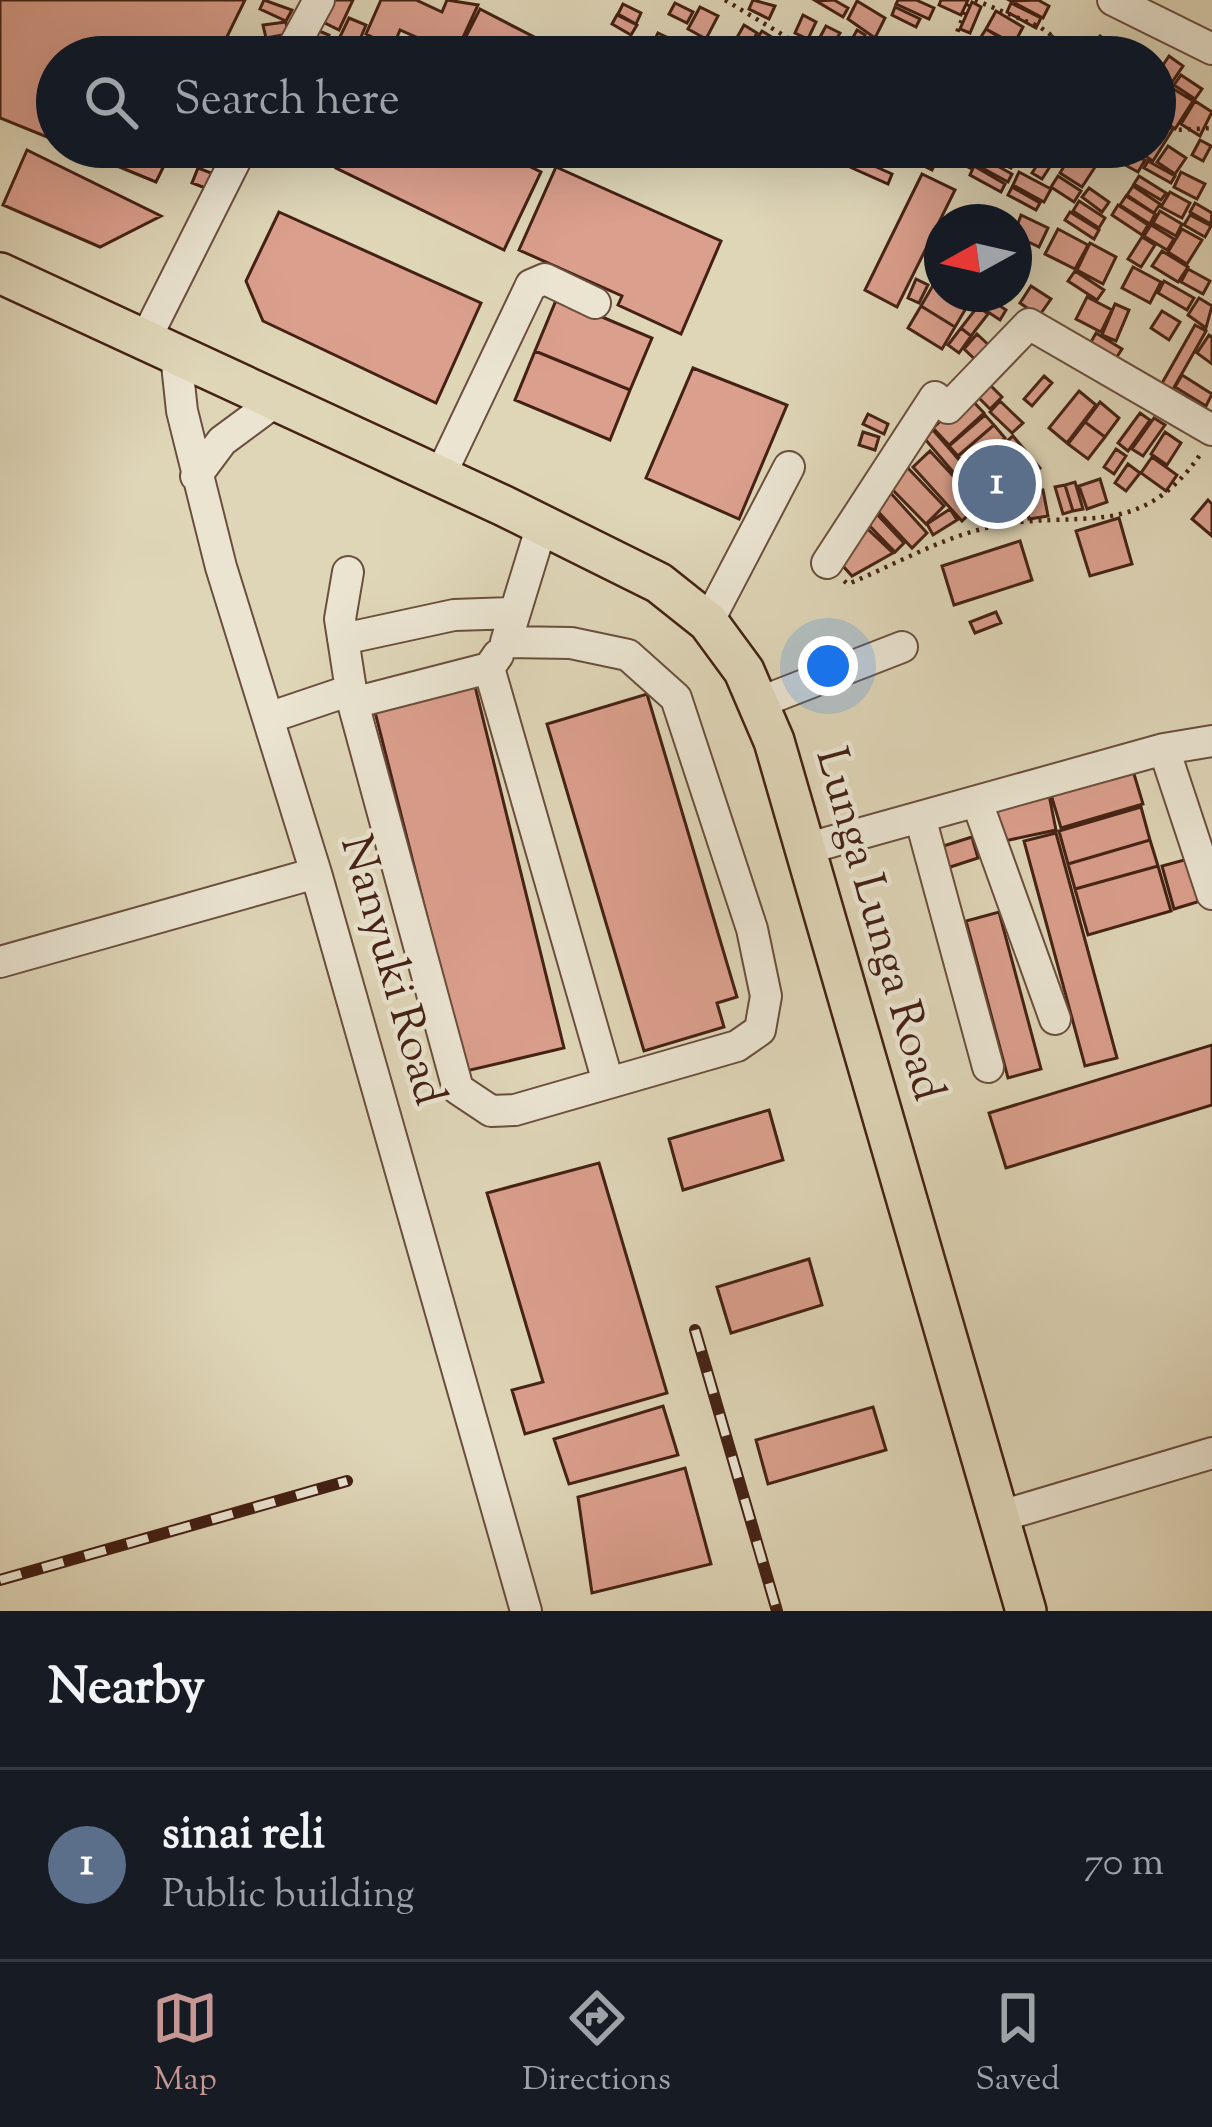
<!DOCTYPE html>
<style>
body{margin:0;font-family:"Sorts Mill Goudy",serif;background:#242831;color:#f1f3f6}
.compass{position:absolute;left:924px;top:204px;width:108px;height:108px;border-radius:50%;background:#171b24;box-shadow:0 12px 48px #0002;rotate:262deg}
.you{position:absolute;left:828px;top:666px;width:42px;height:42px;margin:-30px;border:9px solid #fff;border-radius:50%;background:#1a73e8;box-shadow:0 0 0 18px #1a73e833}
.badge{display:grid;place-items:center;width:78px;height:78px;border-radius:50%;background:#c59692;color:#fff;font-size:39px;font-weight:700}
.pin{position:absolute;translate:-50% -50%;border:6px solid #fff;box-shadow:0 3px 12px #0006}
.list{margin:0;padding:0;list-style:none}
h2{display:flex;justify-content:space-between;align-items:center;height:156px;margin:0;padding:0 48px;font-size:51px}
h2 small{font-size:39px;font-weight:400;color:#9ea1a6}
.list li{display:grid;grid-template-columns:78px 1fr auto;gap:36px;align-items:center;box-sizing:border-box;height:192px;padding:0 48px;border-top:3px solid #363941}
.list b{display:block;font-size:45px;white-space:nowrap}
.list p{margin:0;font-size:39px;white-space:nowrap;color:#9ea1a6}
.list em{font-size:39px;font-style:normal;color:#9ea1a6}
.icon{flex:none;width:66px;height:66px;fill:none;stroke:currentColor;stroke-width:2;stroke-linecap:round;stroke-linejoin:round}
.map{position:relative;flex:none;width:1212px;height:1611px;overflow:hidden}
.search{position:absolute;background:#171b24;box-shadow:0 12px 48px #0002;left:36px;right:36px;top:36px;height:132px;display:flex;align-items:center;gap:30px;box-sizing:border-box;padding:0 42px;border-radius:66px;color:#9ea1a6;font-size:45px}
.sheet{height:348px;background:#171b24}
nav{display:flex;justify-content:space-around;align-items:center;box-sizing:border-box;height:168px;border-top:3px solid #363941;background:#171b24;font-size:33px;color:#9ea1a6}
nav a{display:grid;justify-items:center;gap:6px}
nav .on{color:#c59692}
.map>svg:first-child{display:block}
.building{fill:#db9f8d;stroke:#442114;stroke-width:3}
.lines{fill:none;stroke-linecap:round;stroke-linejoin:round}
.minor-casing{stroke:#6b4e3d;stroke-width:34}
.major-casing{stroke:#442114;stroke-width:44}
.path{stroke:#442114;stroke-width:4.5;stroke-dasharray:3 6;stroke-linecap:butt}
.minor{stroke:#eae4d1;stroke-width:30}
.major{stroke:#dfd6b8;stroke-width:39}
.rail-casing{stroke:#442114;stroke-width:12}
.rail{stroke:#eae4d1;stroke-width:8;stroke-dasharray:22;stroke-linecap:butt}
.labels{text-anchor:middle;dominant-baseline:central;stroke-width:9;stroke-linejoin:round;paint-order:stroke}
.street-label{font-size:45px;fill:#442114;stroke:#eae4d1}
</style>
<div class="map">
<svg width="1212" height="1611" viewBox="0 0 1212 1611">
<rect width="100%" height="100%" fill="#dfd6b8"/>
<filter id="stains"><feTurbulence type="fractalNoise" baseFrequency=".00167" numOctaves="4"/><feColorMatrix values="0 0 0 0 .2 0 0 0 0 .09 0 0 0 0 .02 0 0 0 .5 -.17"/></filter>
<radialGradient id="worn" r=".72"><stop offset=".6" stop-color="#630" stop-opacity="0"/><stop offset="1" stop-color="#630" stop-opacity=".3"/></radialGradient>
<path class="building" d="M0 0H245L217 57H57V141L0 118Z
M264 0 292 10 286 21 260 9Z
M332 0H353L339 30 321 21Z
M381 0H416L442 12 447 0 478 5 454 57H420L427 42 400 30 393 47 366 34Z
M753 0 775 6 769 19 749 9Z
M834 0 848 8 843 17 816 1Z
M898 0H916L934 8 929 19 896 4Z
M941 0H968L961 15 939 5Z
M1038 0 1049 6 1043 18 1011 1Z
M857 1 885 18 875 38 848 19Z
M972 2 981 7 970 33 960 29Z
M675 3 693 12 687 23 669 14Z
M1011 3 1041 18 1036 28 1007 12Z
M623 4 641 13 636 24 618 14Z
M700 7 718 16 706 39 688 29Z
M895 7 920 19 916 27 892 15Z
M480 9 573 57H463L457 54Z
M996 11 1023 27 1014 44 986 29Z
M617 15 637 25 631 35 612 24Z
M803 15 816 22 808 39 795 33Z
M349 18 366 25 355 51 337 43Z
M286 22 288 34 266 38 263 25Z
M744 25 757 33 743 57 730 50Z
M826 26 840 33 832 46 819 39Z
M986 29 1015 47 1009 57 979 40Z
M857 30 865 35 853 57 845 52Z
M319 31 329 35 320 57H302Z
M762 31 778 41 768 57 751 48Z
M658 33 677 42 672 53 653 43Z
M1052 36 1078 56 1077 57H1057L1043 46Z
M1100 36 1125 57H1106L1092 45Z
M903 40 930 57H903L895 52Z
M979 42 1005 57 974 51Z
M1169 56 1183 66 1168 88 1155 77Z
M1181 75 1202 89 1195 99 1174 85Z
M1172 88 1193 101 1175 129 1155 116Z
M1195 101 1212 112 1200 136 1181 124Z
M1161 122 1173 129 1153 161 1142 154 1155 147Z
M1200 140 1211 146 1203 161 1192 155Z
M1168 146 1186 158 1175 174 1157 162Z
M71 147H173L156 182Z
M197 147 211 148 203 166 191 161Z
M308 147H344L336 167 305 156Z
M347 147H490L541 172 504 250 336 168Z
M918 147H943L932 170 912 160Z
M945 147H965L977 154 970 168 941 154Z
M989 147H1011L1020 151 1011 168 985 155Z
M1076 147 1101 158 1082 187 1060 173Z
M1112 147 1145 160 1138 172 1107 155Z
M27 150 161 216 100 247 3 205Z
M1043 156 1053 162 1042 179 1032 173Z
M854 157 892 174 888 184 850 167Z
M981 157 1012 174 1008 182 977 165Z
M1148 161 1175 176 1171 183 1144 168Z
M974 166 1005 184 1001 192 970 175Z
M556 167 721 241 681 334 618 305 622 296 519 250Z
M198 168 214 174 208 189 192 183Z
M1019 172 1051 189 1044 202 1013 185Z
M1181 172 1205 184 1197 199 1174 187Z
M922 174 955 190 897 307 865 290Z
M1058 176 1081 191 1074 202 1051 187Z
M1139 176 1166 193 1161 200 1134 184Z
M1133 186 1160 204 1154 213 1127 195Z
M1012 187 1040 203 1036 210 1008 195Z
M1089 188 1109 202 1102 212 1082 197Z
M1170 192 1190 203 1182 218 1161 207Z
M1126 196 1155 214 1150 224 1120 205Z
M1079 201 1105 218 1099 228 1073 211Z
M1195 203 1212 213 1211 224 1190 212Z
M1118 205 1148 225 1142 235 1112 215Z
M1160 211 1182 224 1176 236 1153 223Z
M279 212 481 303 436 403 263 321 246 281Z
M1070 212 1099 230 1094 239 1065 220Z
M1021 215 1048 228 1039 247 1014 235Z
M1190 215 1211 226 1205 237 1184 225Z
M1151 225 1174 239 1167 250 1144 236Z
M1058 229 1088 245 1075 269 1045 254Z
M1182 229 1202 240 1187 264 1168 252Z
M1142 237 1155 245 1141 267 1128 259Z
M1090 243 1116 257 1103 284 1077 270Z
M1162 251 1188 267 1178 282 1152 266Z
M1133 267 1161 282 1150 303 1122 288Z
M1188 269 1210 281 1203 294 1181 282Z
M1075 271 1104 290 1097 300 1068 281Z
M916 279 928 285 919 303 908 298Z
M1164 281 1194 298 1187 310 1158 293Z
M935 282 942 294 969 303 955 327 921 306Z
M1031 286 1051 299 1039 316 1020 303Z
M1087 297 1112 310 1101 332 1076 319Z
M557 298 652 338 630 390 535 351Z
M988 298 1006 310 1000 320 982 308Z
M1199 298 1212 306 1206 328 1188 315Z
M1115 304 1129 310 1116 341 1102 335Z
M921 306 955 327 942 349 908 328Z
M978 306 988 314 971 336 961 328Z
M1162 311 1180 322 1169 340 1151 328Z
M1195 325 1206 331 1168 398 1157 392Z
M961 328 971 336 959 353 948 345Z
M1096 333 1122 349 1111 366 1086 351Z
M977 334 994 350 981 365 964 349Z
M1209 335 1212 337V364L1197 353Z
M535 351 630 390 610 440 515 400Z
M693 368 787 405 739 519 646 478Z
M979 374 1002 397 990 409 967 386Z
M1182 375 1212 394 1206 406 1175 387Z
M1044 376 1052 383 1032 406 1024 399Z
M1079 391 1096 405 1067 443 1049 428Z
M968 396 984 413 949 445 933 428Z
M1000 401 1023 423 1012 433 990 412Z
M1100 402 1119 418 1105 437 1085 422Z
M1140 413 1150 420 1128 451 1118 443Z
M868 414 888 424 884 434 863 424Z
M985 415 994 425 958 456 949 446Z
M1154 418 1165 425 1143 456 1132 449Z
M1085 422 1105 437 1088 459 1068 444Z
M994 425 1005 438 969 469 958 456Z
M933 430 994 500 984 508 924 438Z
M863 432 879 437 875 450 859 445Z
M1165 432 1181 443 1167 465 1151 454Z
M1013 436 1040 468 1031 476 1004 444Z
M1004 444 1031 476 1019 486 992 453Z
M1116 449 1126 456 1114 474 1104 467Z
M930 451 979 504 962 521 913 467Z
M1152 457 1177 475 1166 491 1141 473Z
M1128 464 1140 473 1126 491 1115 483Z
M905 465 944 506 926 524 886 483Z
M1100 479 1107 502 1087 509 1079 486Z
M1075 482 1083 509 1073 511 1065 485Z
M1065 485 1073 511 1063 514 1055 487Z
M887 489 927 533 912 548 871 504Z
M1043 490 1048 516 1029 519 1024 493Z
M1208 500 1212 504V536L1192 519Z
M871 508 904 543 895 552 861 517Z
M950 509 957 520 933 535 927 524Z
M1119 518 1132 564 1090 576 1076 531Z
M858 520 893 553 852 576 834 556Z
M1020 541 1032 580 954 605 942 566Z
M996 612 1001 623 975 633 970 622Z
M472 674 564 1048 466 1071 372 700Z
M647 694 737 997 717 1003 724 1027 644 1051 547 724Z
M1131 764 1143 804 1061 828 1049 788Z
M1047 785 1056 830 995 843 986 798Z
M1141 807 1150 840 1068 864 1059 831Z
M1056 833 1117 1058 1085 1066 1024 841Z
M972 837 978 858 944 869 937 848Z
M1150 840 1158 866 1075 889 1068 864Z
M1195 857 1207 899 1174 909 1162 866Z
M1158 866 1171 911 1088 935 1075 889Z
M999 912 1041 1069 1008 1078 966 921Z
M1212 1045V1105L1006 1168 989 1113Z
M769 1110 783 1160 683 1190 669 1139Z
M599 1163 667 1393 525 1434 512 1390 543 1382 487 1193Z
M809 1259 822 1305 731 1333 717 1287Z
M663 1406 678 1455 569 1484 554 1439Z
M873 1407 886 1450 768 1484 756 1440Z
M685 1468 711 1564 592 1593 578 1497Z"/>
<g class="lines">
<g class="minor-casing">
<path id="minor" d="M1113 0 1212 49
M288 57 319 0
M146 338 242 147
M176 355 182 411 221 567 316 873 526 1611
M196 476 222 441 276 401
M440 476 531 285 545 279 595 303
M827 563 935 397 948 408 1029 324 1212 430
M348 572 340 619 353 703 458 1089 491 1111 515 1110 737 1046 760 1030 766 996 752 929 676 698 628 655 571 643 506 642 542 525
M708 622 789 467
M343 639 454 615 514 613
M489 668 608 1082
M353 703 489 668 498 655
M758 703 902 647
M268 718 351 690
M1164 749 1212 894
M977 802 1055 1019
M920 817 988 1067
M805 849 1164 749 1212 741
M0 962 316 873
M998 1517 1212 1453"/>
</g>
<g class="major-casing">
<path id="major" d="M0 273 504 506 659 583 708 622 744 671 774 741 1026 1611"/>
</g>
<path class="path" d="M725 0 788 38 847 57
M975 0 1040 27 1081 57
M948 57 969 0
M1155 118 1176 130 1212 128
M844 581 848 584C892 566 939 539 986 528 1077 506 1138 546 1202 452"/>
<use href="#minor" class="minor"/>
<use href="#major" class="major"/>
<g class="rail-casing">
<path id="rail" d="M695 1330 777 1611
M0 1580 347 1481"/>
</g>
<use href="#rail" class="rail"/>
</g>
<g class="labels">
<g class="street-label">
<text transform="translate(877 925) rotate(74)">Lunga Lunga Road</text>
<text transform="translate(390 971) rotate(74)">Nanyuki Road</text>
</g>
</g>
<rect width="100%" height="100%" filter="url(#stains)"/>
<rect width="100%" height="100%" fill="url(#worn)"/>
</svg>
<svg class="compass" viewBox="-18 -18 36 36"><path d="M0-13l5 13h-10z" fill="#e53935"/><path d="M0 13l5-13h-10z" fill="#9ea1a6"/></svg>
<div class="you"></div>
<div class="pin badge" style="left:997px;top:484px;background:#5c6f8a">1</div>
<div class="search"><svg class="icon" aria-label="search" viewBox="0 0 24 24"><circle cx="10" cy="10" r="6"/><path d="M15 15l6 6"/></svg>Search here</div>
</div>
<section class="sheet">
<h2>Nearby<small></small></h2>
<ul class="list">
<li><span class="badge" style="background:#5c6f8a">1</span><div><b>sinai reli</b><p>Public building</p></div><em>70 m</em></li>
</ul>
</section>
<nav>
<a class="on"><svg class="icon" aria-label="map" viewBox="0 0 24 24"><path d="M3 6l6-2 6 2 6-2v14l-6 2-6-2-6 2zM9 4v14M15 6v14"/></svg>Map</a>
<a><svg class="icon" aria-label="directions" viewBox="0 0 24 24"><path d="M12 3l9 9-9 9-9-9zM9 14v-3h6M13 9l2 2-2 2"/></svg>Directions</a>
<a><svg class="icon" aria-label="saved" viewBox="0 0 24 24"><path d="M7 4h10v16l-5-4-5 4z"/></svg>Saved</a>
</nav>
